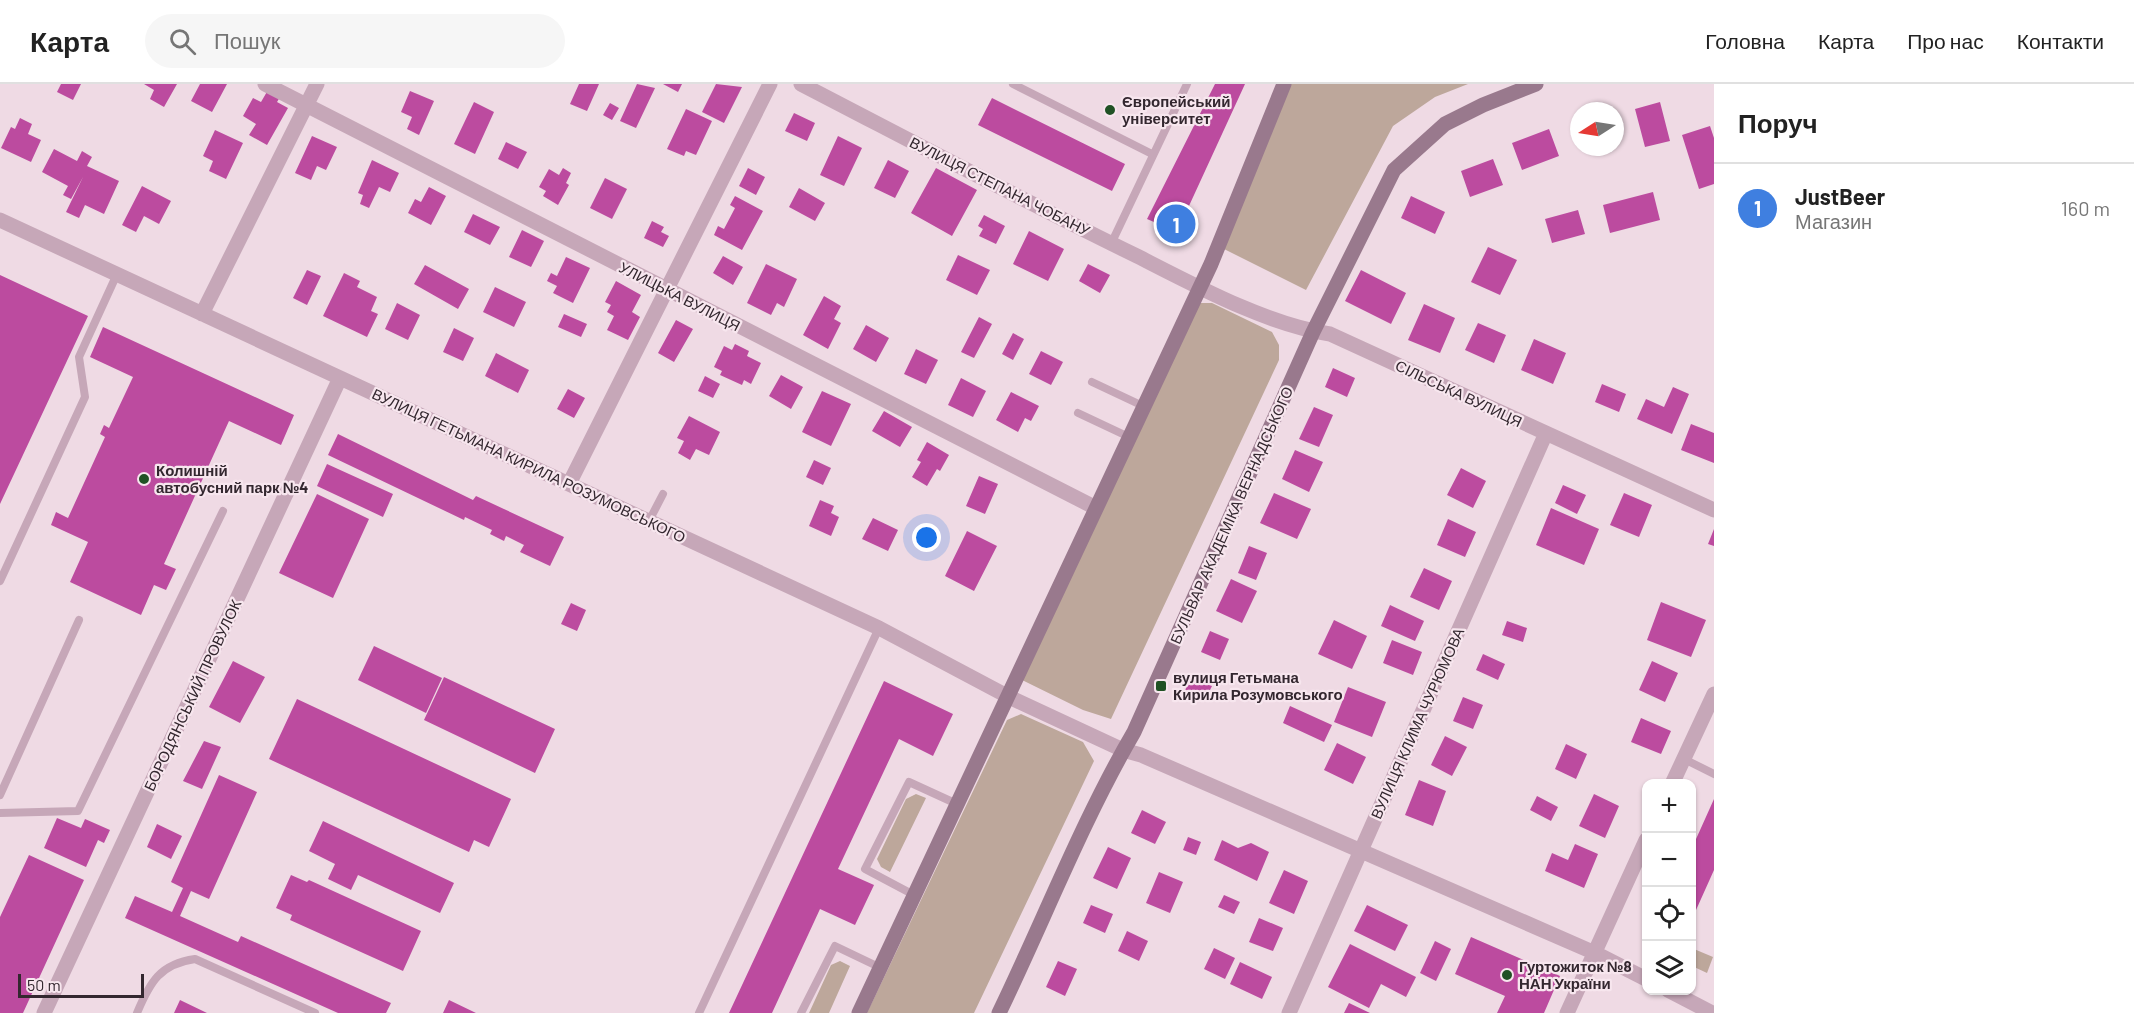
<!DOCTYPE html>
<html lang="uk">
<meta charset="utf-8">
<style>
body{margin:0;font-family:Barlow,sans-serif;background:#f6f6f6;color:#222}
.controls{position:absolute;right:18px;bottom:18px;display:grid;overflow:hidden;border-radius:12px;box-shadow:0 2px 4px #0004}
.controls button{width:54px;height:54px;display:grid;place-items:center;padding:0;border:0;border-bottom:2px solid #e0e0e0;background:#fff;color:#222;font:30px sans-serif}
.compass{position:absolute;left:1570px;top:18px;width:54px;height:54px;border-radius:50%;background:#fff;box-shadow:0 2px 4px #0004;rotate:258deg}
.scale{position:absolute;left:18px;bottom:15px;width:126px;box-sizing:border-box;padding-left:6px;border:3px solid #33272f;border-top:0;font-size:16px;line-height:21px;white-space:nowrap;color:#33272f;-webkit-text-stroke:4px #f7e6ee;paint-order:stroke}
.you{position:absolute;left:927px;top:454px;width:21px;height:21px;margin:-15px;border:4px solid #fff;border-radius:50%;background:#1a73e8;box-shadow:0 0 0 9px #1a73e833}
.badge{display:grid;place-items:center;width:39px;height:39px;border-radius:50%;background:#0f766e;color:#fff;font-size:20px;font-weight:700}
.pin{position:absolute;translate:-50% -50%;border:3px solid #fff;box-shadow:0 2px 6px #0006}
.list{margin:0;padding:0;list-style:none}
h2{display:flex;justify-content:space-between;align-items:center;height:78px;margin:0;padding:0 24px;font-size:26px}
h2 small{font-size:20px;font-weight:400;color:#767676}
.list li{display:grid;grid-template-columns:39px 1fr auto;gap:18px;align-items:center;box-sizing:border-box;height:90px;padding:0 24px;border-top:2px solid #e0e0e0}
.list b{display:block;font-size:22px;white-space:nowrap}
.list p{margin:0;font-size:20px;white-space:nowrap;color:#767676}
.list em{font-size:20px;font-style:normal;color:#767676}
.icon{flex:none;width:33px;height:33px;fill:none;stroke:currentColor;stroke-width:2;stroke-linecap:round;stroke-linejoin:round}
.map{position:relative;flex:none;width:1714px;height:929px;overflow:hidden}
header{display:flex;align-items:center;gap:36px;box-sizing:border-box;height:84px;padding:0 30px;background:#fff;border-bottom:2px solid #e0e0e0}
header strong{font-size:28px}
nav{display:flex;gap:33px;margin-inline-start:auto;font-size:21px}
.search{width:420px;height:54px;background:#f6f6f6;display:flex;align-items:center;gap:15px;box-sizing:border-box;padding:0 21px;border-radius:33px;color:#767676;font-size:22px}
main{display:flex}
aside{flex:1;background:#fff}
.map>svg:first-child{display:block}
.green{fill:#bda79b}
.building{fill:#bc4b9f}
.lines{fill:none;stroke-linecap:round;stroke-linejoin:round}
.service{stroke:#c6a7b8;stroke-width:8}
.minor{stroke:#c6a7b8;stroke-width:15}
.secondary{stroke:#99798d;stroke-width:15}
.poi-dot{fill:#205124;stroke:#f7e6ee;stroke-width:2}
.labels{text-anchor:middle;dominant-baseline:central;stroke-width:4.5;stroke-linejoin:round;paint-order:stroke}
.poi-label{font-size:15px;font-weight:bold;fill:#33272f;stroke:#f7e6ee;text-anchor:start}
.street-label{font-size:15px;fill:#33272f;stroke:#f7e6ee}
</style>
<header>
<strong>Карта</strong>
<div class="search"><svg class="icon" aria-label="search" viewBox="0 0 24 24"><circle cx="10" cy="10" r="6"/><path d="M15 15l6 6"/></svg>Пошук</div>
<nav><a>Головна</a><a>Карта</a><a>Про нас</a><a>Контакти</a></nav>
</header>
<main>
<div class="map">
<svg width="1714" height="929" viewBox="0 0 1714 929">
<rect width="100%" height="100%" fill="#efdae4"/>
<path class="green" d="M1291 0H1468L1435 13 1393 42 1306 206 1220 163Z
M1198 219H1212L1272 248 1279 261V276L1111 635 1083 626 1020 595Z
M1021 630 1083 658 1094 677 974 929H867L1007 636Z
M916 710 926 714 890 788 881 783 877 775 906 715Z
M1694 865 1713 873 1707 889 1692 882Z
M840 877 850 882 829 929H809L831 881Z"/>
<path class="building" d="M61 0H81L73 16 57 8Z
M144 0H177L164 23 150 15 154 6Z
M200 0H227L212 28 191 17Z
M579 0H599L587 27 570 20Z
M637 0 655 4 636 44 620 37Z
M663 0H682L678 8Z
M716 0 742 3 724 39 702 28Z
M1215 0H1245L1177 148 1147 135Z
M268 6 280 13 277 18 288 24 267 61 249 51 256 40 243 32 253 14 261 18Z
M410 7 434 17 419 51 407 45 412 33 401 28Z
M992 14 1125 80 1112 107 978 41Z
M474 18 494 28 475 70 454 60Z
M1660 18 1670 57 1645 63 1635 25Z
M610 19 619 24 612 36 603 31Z
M686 25 712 37 696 71 686 67 684 72 667 65Z
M794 29 815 39 807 57 785 47Z
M20 34 32 40 28 50 41 56 31 78 1 64 11 43 15 45Z
M1579 40V56L1574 42Z
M1710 42 1714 54V100L1699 105 1682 51Z
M1549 45 1559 72 1522 86 1512 59Z
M215 46 243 59 226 95 209 87 213 77 203 72Z
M312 52 337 63 326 86 317 82 311 96 295 89Z
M838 52 862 64 844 102 820 91Z
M506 58 527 68 518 85 498 75Z
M54 65 77 77 82 67 92 73 87 82 119 97 104 130 85 121 79 134 66 128 83 93 71 115 63 111 68 102 42 88Z
M1493 75 1503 101 1470 113 1461 87Z
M372 76 399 89 390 108 379 103 369 124 360 120 363 111 358 109Z
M888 76 909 87 895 114 874 104Z
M563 84 571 89 566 99 569 101 558 121 543 112 546 107 539 103 549 85 559 91Z
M748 84 765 93 756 111 739 102Z
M936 84 977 106 952 152 911 129Z
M605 94 627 105 612 135 590 124Z
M142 102 171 117 159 140 144 132 136 148 122 141Z
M429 103 446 112 431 141 408 129 415 115 421 118Z
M799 104 825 119 815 137 789 123Z
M1653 108 1660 136 1610 149 1603 121Z
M735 112 763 127 742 166 714 151 718 142 724 145 735 124 730 121Z
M1411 112 1445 128 1435 150 1401 134Z
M1578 126 1585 150 1552 159 1545 135Z
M473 130 500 143 490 161 464 148Z
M984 131 1005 142 996 160 979 152 983 145 978 142Z
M652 137 664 143 661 148 669 152 663 163 644 154Z
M522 146 544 157 531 183 509 173Z
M1029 147 1064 165 1048 197 1013 180Z
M1488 163 1517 176 1500 211 1471 198Z
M958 171 990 186 977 211 946 196Z
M723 172 743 183 733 201 713 189Z
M566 173 590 184 573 219 553 209 557 202 547 197 551 189 557 192Z
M766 180 797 195 784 223 777 219 771 231 747 219Z
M1088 180 1110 191 1100 209 1079 197Z
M425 181 469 205 458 225 414 200Z
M307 186 321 192 307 221 293 214Z
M1361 186 1406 209 1391 240 1345 217Z
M344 189 360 197 357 203 377 213 371 227 378 230 367 253 323 232Z
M0 191 88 232 0 420Z
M616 197 641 211 632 228 640 233 628 256 607 246 614 232 607 228 611 221 605 218Z
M495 203 526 218 514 243 483 228Z
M824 212 841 222 834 235 841 239 828 265 803 251Z
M397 219 420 231 408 256 385 245Z
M1424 220 1455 234 1440 269 1408 256Z
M564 230 587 240 581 253 558 243Z
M979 233 992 240 974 274 961 268Z
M676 236 693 245 674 278 658 269Z
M1478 239 1506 251 1494 279 1465 266Z
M866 241 889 254 876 278 853 265Z
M103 243 294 331 281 361 229 337 164 480 176 485 166 506 154 501 141 531 70 498 88 458 51 441 56 428 68 434 105 353 100 350 104 341 109 344 133 293 90 273Z
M454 244 474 254 463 277 443 268Z
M1013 249 1024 255 1013 276 1002 270Z
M1534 255 1566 269 1553 300 1521 286Z
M735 260 749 267 747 272 761 279 751 300 744 296 742 301 720 291 722 287 714 283 724 262 732 266Z
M916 265 938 276 926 300 904 290Z
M1041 267 1063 278 1051 301 1029 290Z
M496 269 529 286 518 309 485 292Z
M1333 284 1355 294 1347 313 1325 303Z
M781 291 803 303 791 325 769 312Z
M705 292 720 300 713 314 698 307Z
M961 294 986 307 973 333 948 321Z
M1602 300 1626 310 1619 328 1595 318Z
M1673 303 1689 310 1672 350 1637 335 1646 315 1664 323Z
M568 305 585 314 574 334 557 325Z
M822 307 851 320 831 362 802 348Z
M1011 308 1039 322 1031 337 1025 334 1018 348 996 336Z
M1314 323 1333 331 1319 363 1299 355Z
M884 327 912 343 900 363 872 347Z
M689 332 720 348 709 371 696 365 690 376 678 369 684 357 677 354Z
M1691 340 1714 349V379L1681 366Z
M338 350 473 416 476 412 564 453 550 482 520 468 524 461 506 452 504 457 490 450 492 446 465 433 464 436 328 371Z
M927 358 949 371 940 387 937 385 927 402 912 393 921 378 917 376Z
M1295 366 1323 378 1309 408 1282 395Z
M814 376 831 384 823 401 806 393Z
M327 380 393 410 383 433 317 402Z
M1461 384 1486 397 1473 424 1447 411Z
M979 392 998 400 985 430 966 422Z
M1563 401 1586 411 1577 430 1555 419Z
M1274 409 1311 425 1297 455 1260 439Z
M1624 409 1652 421 1639 453 1610 441Z
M317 410 369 435 333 514 279 489Z
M820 416 834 422 831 429 839 433 831 452 809 442Z
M1551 424 1599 445 1584 481 1536 461Z
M873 434 898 446 888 467 862 455Z
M1448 435 1476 448 1465 473 1437 461Z
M1714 445V462L1708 460Z
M967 447 997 462 974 507 945 492Z
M1249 462 1267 469 1256 496 1238 489Z
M1424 484 1452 497 1439 526 1410 513Z
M1231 495 1257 507 1242 539 1216 527Z
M1661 518 1706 536 1691 573 1647 556Z
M571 519 586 526 577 547 561 540Z
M1390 521 1424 537 1415 557 1381 542Z
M1334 536 1367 552 1352 585 1318 570Z
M1507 537 1527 544 1523 558 1502 551Z
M1210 547 1229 555 1220 576 1201 568Z
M1392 556 1422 568 1413 591 1383 579Z
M374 562 442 594 426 629 358 596Z
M1483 570 1505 580 1498 596 1476 586Z
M233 577 265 593 240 639 209 623Z
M1652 577 1678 589 1665 618 1639 606Z
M1191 592 1212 602 1204 618 1184 609Z
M444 593 555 645 535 689 424 636Z
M884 597 953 630 933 672 899 655 838 785 874 801 855 841 820 825 772 929H729Z
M1348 603 1386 618 1372 653 1334 638Z
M1463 613 1483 621 1473 645 1453 637Z
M297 615 511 715 489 763 474 756 469 768 269 675Z
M1290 622 1332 641 1324 658 1283 639Z
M1641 634 1671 647 1661 670 1631 658Z
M1445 652 1467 663 1452 692 1431 681Z
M204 657 221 663 202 705 183 697Z
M1337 659 1366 673 1353 700 1324 686Z
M1566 660 1587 670 1576 695 1555 685Z
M219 691 257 708 209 815 191 807 180 832 238 858 241 852 391 919 386 929H338L125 834 135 812 172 828 183 804 171 798Z
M1419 696 1446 707 1433 742 1405 731Z
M1594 710 1619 722 1605 754 1579 742Z
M1537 712 1558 723 1551 737 1530 726Z
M1714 715V786L1692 835V764Z
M1142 726 1166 738 1155 760 1131 749Z
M57 734 81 744 85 735 110 746 104 759 98 756 86 783 44 764Z
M323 737 454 799 440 829 358 791 351 806 328 795 335 780 309 767Z
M157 740 182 752 171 775 147 763Z
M1188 753 1201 758 1196 771 1183 766Z
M1222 756 1238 764 1251 759 1269 768 1257 797 1214 776Z
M1575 760 1598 770 1584 804 1545 787 1552 769 1568 776Z
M1108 763 1131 774 1117 805 1093 794Z
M29 771 84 796 23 929H0V833Z
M1284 786 1308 797 1294 830 1269 819Z
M1159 788 1183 798 1170 829 1146 819Z
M291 791 307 798 309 796 421 847 403 887 290 836 292 831 276 824Z
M1224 811 1240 818 1234 830 1218 823Z
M1091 821 1113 830 1105 849 1083 839Z
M1367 821 1408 841 1395 867 1354 847Z
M1259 834 1283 844 1273 867 1249 858Z
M1127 847 1148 857 1139 877 1118 867Z
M1471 853 1560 892 1544 929H1497L1505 912 1455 890Z
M1435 857 1451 865 1436 897 1420 889Z
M1350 860 1416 893 1406 913 1381 900 1369 924 1328 903Z
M1214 864 1235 874 1225 895 1204 885Z
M1058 877 1077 885 1065 912 1046 903Z
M1240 878 1272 893 1262 915 1230 900Z
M180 916 207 929H174Z
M449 916 476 929H443Z
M1349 919 1370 929H1344Z"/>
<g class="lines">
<path class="service" d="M1013 0 1152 70
M1111 160 1187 0
M1092 298 1143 322
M1078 329 1129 353
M649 437 663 410
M0 497 85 313 79 273 117 190
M1684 675 1714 690
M0 711 79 536
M0 729 78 727 223 427
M914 811 865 785 909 698 957 720
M137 929C150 898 160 880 195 875L315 929
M699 929 879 544
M801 929 835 862 881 884"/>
<path class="minor" d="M265 0 1096 424
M801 0C913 58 1024 117 1137 172 1194 201 1268 241 1330 250L1714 426
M0 136 879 544 1009 613 1123 666 1141 671 1595 869 1646 895
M202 230 317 0
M569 400 770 0
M1672 700 1714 610
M1668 906 1712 929
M44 929 340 294
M1289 929 1546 349
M1567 929 1646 756"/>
<path class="secondary" d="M859 929 1211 180 1284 0
M999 929C1044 836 1082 737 1134 648L1313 248 1394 86 1445 40 1483 21 1536 0"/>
</g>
<g class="poi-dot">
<circle cx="1110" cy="26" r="6"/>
<circle cx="144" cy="395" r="6"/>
<rect x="1155" y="596" width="12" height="12" rx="3"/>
<circle cx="1507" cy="891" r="6"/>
</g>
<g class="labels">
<g class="poi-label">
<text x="1122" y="17">Європейський<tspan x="1122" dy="17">університет</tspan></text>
<text x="156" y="386">Колишній<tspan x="156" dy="17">автобусний парк №4</tspan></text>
<text x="1173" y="593">вулиця Гетьмана<tspan x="1173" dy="17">Кирила Розумовського</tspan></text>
<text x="1519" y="882">Гуртожиток №8<tspan x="1519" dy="17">НАН України</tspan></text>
</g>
<g class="street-label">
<text transform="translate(1000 102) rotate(27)">ВУЛИЦЯ СТЕПАНА ЧОБАНУ</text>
<text transform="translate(680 212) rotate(27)">УЛИЦЬКА ВУЛИЦЯ</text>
<text transform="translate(1459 309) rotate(25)">СІЛЬСЬКА ВУЛИЦЯ</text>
<text transform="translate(529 381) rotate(25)">ВУЛИЦЯ ГЕТЬМАНА КИРИЛА РОЗУМОВСЬКОГО</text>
<text transform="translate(1231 431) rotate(-66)">БУЛЬВАР АКАДЕМІКА ВЕРНАДСЬКОГО</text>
<text transform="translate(192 611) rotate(-65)">БОРОДЯНСЬКИЙ ПРОВУЛОК</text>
<text transform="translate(1417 639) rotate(-66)">ВУЛИЦЯ КЛИМА ЧУРЮМОВА</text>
</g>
</g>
</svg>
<div class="controls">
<button>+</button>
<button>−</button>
<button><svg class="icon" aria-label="locate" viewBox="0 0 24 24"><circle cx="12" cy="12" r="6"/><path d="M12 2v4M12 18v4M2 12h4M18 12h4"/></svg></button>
<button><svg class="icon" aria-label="layers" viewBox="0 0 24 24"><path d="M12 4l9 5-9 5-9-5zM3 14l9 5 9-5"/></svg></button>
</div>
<svg class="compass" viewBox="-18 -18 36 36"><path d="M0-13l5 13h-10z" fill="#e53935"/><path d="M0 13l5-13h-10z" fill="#767676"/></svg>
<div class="scale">50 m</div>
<div class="you"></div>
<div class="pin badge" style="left:1176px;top:140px;background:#3f7fe0">1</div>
</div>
<aside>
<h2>Поруч<small></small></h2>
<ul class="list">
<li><span class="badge" style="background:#3f7fe0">1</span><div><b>JustBeer</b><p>Магазин</p></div><em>160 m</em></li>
</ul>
</aside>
</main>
